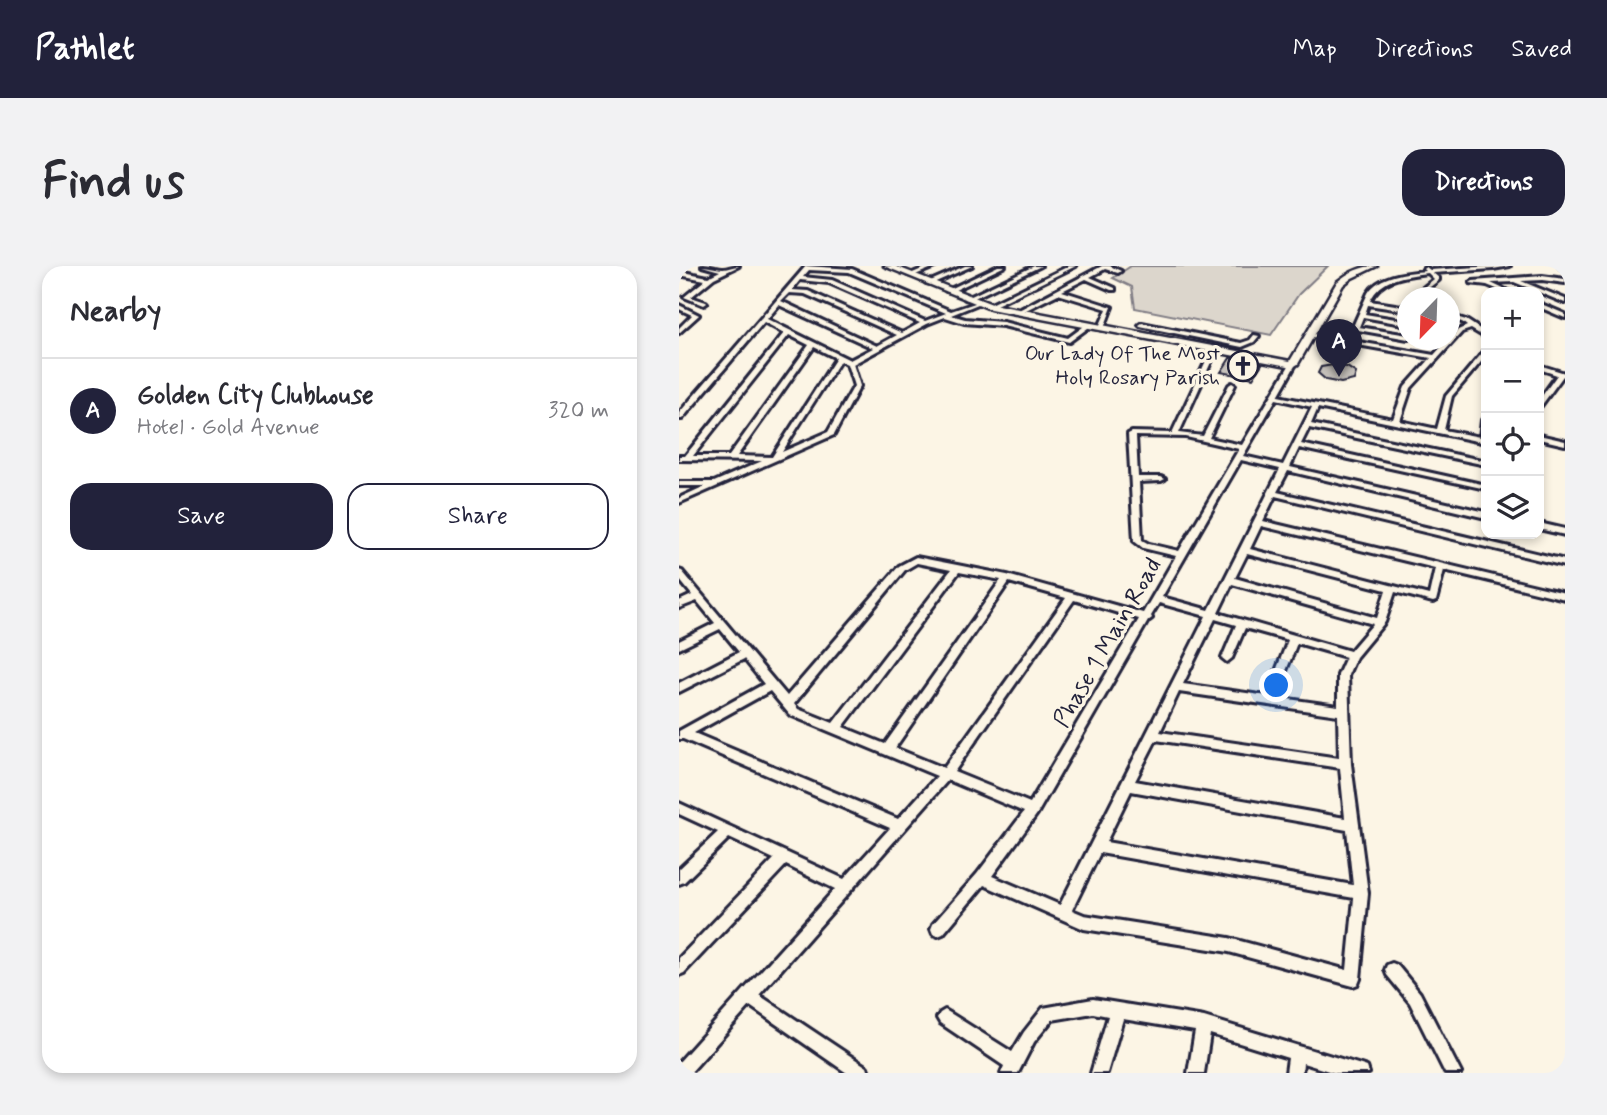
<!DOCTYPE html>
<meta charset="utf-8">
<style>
body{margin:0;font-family:Mynerve,sans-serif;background:#f2f2f3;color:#2b2b33}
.controls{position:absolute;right:21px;top:21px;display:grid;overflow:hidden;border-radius:14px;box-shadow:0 4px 10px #0003}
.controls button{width:63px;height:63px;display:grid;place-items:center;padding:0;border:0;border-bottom:2px solid #e1e1e2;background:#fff;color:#2b2b33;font:35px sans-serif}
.compass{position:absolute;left:718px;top:21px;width:63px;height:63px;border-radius:50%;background:#fff;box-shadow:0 4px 10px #0003;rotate:203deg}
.you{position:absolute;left:598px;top:420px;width:24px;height:24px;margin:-18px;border:5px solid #fff;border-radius:50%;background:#1a73e8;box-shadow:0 0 0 10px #1a73e833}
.badge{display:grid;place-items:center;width:46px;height:46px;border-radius:50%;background:#22223b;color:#fff;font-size:23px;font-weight:700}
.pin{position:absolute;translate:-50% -58px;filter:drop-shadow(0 2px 4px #0008)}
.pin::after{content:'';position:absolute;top:37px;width:24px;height:21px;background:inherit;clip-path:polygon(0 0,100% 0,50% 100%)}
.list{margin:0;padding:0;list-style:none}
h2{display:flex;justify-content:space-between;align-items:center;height:91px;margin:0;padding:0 28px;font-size:30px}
h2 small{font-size:23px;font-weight:400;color:#7c7c81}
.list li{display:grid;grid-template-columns:46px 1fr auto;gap:21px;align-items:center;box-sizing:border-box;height:105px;padding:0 28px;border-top:2px solid #e1e1e2}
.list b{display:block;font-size:26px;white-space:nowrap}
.list p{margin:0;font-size:23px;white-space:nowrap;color:#7c7c81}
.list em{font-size:23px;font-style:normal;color:#7c7c81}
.actions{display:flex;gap:14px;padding:21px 28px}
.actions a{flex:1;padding:16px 0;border:2px solid #22223b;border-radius:21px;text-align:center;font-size:24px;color:#22223b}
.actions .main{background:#22223b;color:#fff}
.icon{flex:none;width:38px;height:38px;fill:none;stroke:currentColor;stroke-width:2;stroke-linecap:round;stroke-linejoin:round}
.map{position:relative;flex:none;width:886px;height:807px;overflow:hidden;border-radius:21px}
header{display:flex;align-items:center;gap:42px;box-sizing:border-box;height:98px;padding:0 35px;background:#22223b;color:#fff}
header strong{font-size:33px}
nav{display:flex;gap:38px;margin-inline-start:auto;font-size:24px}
.intro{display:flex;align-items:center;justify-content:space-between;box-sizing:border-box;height:168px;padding:0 42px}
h1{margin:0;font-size:49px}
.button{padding:18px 32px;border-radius:21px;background:#22223b;color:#fff;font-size:24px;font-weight:700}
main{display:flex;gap:42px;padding:0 42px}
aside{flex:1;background:#fff;border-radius:21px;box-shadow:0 4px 10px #0003}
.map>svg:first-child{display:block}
.green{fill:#dcd6cc;stroke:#7f7c84;stroke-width:2}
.building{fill:#c6c1bb;stroke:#22223b;stroke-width:2}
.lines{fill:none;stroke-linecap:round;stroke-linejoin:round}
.street-casing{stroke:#22223b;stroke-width:6}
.secondary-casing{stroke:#22223b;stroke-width:5}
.street{fill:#fcf5e5;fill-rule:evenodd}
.secondary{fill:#fcf5e5;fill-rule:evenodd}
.labels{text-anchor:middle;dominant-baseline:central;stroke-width:7;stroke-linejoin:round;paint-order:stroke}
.far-poi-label{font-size:21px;fill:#22223b;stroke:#fcf5e5;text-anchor:end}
.street-label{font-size:24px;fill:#22223b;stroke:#fcf5e5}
</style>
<header>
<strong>Pathlet</strong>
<nav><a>Map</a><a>Directions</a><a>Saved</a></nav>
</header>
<div class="intro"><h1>Find us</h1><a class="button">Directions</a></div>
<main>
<aside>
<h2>Nearby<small></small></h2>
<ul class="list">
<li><span class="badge">A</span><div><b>Golden City Clubhouse</b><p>Hotel · Gold Avenue</p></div><em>320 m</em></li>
</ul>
<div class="actions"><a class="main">Save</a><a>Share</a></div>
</aside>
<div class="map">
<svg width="886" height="807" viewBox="0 0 886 807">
<rect width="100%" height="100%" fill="#fcf5e5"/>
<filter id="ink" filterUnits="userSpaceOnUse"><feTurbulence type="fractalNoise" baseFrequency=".0143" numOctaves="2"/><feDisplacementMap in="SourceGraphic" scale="14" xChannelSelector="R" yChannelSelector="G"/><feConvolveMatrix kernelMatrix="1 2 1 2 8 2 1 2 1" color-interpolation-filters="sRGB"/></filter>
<g filter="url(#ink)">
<path class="green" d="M452 0H649L620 28 592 69 456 42 453 21 434 12Z"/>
<path class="building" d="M551 92 583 98 574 112 542 106Z
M654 99 668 101 677 107 675 114 662 117 647 114 639 107 642 101Z"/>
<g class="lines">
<g class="street-casing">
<path id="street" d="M23 0C30 0 38 3 44 3 49 3 54 0 60 0L35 12 12 31 27 36 28 37 25 39 5 31 26 14 0 9V5L29 11 41 5Z
M127 0 173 3 272 45 299 36V38L272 49 286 53 324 56 389 72 408 58 413 59 390 76 324 60 285 57 266 51 248 58 174 98 181 120 155 169 0 237V232L26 220H0V216H35L83 195 0 194V190H6L105 67 85 56 3 153H0V147ZM130 4 170 6 267 47 246 55 153 14 124 11ZM121 14 150 17 241 57 223 67 129 25 113 24ZM110 27 126 28 218 69 198 80 102 35ZM100 39 194 82 171 94 88 53ZM110 69 130 79 50 190H14ZM135 81 157 92 93 191 58 190ZM161 95 168 98 175 120 149 166 103 186Z
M250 0H258L234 10 229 9Z
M286 0H293L252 18 247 17Z
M319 0H326L272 26 267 25Z
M355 0H362L291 34 286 33Z
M390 0H397L313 41 308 40Z
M423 0H431L442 5 439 7 426 3 411 11 436 22V24H432L407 13 383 25 433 41 425 62 420 61 428 43 379 28 341 47 336 46Z
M815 0H831L814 3 754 7 760 12V14L737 32H731L755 13 749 7C725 10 702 12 691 35L729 41V45L689 39 686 48 729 55V59L684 51 680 61 729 69V73L679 64 674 75 755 89 764 79 738 74 768 76 779 64 788 60 783 56 771 53V49L787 54 807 67V72L792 63 783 66 732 122 721 155 758 163 767 130 805 85 807 84V90L773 130 765 164 801 171 803 154 807 152V177L639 142 632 158 807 195V199L630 162 622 178 807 219V223L620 182 611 201 807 246V252L609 205 598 226 886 294V300L596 230 584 255 886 327V333L765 304 757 335 754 336 716 326 706 356 677 391 669 409 672 498 689 627 681 713 679 718 674 720 550 686 405 663 305 619 264 668 259 670 254 668 252 663 254 658 298 608 345 546 269 514 80 729 188 801 190 807H168L71 740 11 807H0V796L156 623 107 599 5 707 0 709V692L95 593 50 572 5 616 0 618V603L39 566 0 548V537L165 613 211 562 4 473H0V465L85 418 65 393 0 426V417L60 386 41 363 0 383V375L36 357 18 335 0 342V335L13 329 0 313V304L3 305 108 430 220 300 237 291 278 299 328 309 464 347 497 290 464 282 455 275 449 168 453 166 493 167 533 82 538 83 500 167 524 170 550 119 553 117 556 119 530 172 563 179 611 98 614 96 617 98 599 130 714 153 726 121 752 92 628 70 631 68 668 74 689 27C700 9 727 7 746 5L744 3 747 1 751 4ZM597 133 633 141 604 199 564 190ZM457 170 507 171 560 183 500 285 470 278 463 274 460 216 482 215 486 213 482 211H459ZM562 194 601 203 530 344 483 331ZM582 260 756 302 750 329 571 283ZM568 288 707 324 698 352 556 312ZM238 297 272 304 154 457 119 443 115 438 226 304ZM280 306 322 314 206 478 164 461ZM330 316 387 332 265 502 216 482ZM553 318 694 358 671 385 539 347ZM395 334 460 353 351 537 275 506ZM480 337 527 350 381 639 313 610 358 548 469 355 473 352 472 350ZM536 353 557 359 543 392 548 396 553 392 566 362 609 374 595 410 596 413H604L605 410 618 377 667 391 659 409V440L504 418ZM91 425 111 449 258 510 219 553 15 467ZM500 426 659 449 660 492 481 466ZM477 474 661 502 666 552 456 515ZM452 525 668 564 674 619 427 576ZM421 587 675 632 668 704 550 672 405 649 393 644Z
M863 10 886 13V17L863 14 842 15 886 33V37L835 16 812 17 831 26C822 26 816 22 808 19 803 18 797 18 791 17L794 15Z
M860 37 886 48V52L860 41Z
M0 39 20 49 0 67V62L13 49 0 43Z
M463 57 562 77 571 74 575 69 580 70 575 76 563 81 461 60 460 59Z
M860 99 886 107V111L884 110 862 140 860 141V134L878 109 860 103Z
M860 169 886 175V179L860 173Z
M860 257 886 263V269L860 263Z
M713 697 718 699 741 727 782 807H766L731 737 708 709 706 704 708 699Z
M414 733 525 751 682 799 688 801 690 807H656L624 797 623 807H607L609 792 531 768 525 807H509L516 765 444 753 428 807H412L429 750 414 747 373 754 355 776 339 807H322L325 800 261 757 258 752 261 747 266 744 271 747 333 786 345 766 364 742Z"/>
</g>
<g class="secondary-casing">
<path id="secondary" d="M205 0H216L313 38 611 95 658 16C670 6 682 0 698 0L673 12 664 19 619 98 614 101 311 43Z
M880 0H886V2H881Z"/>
</g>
<use href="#street" class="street"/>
<use href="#secondary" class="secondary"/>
</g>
</g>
<defs>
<g id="church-ring" transform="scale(1.575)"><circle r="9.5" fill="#fcf5e5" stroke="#22223b" stroke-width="1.5"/><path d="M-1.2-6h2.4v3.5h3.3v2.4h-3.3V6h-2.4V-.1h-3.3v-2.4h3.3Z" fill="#22223b"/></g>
</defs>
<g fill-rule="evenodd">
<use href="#church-ring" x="564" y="100"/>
</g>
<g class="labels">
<g class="far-poi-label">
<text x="541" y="88">Our Lady Of The Most<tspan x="541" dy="24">Holy Rosary Parish</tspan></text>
</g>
<g class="street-label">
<text transform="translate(429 377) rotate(-60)">Phase 1 Main Road</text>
</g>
</g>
</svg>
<div class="controls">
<button>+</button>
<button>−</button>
<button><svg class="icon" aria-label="locate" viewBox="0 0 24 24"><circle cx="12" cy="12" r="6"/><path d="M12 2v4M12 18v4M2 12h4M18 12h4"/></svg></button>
<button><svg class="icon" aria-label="layers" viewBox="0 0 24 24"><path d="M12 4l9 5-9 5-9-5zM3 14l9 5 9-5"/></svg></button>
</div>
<svg class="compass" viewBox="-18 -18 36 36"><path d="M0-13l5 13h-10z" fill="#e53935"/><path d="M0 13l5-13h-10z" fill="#7c7c81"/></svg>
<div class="you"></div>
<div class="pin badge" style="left:660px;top:111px">A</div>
</div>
</main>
